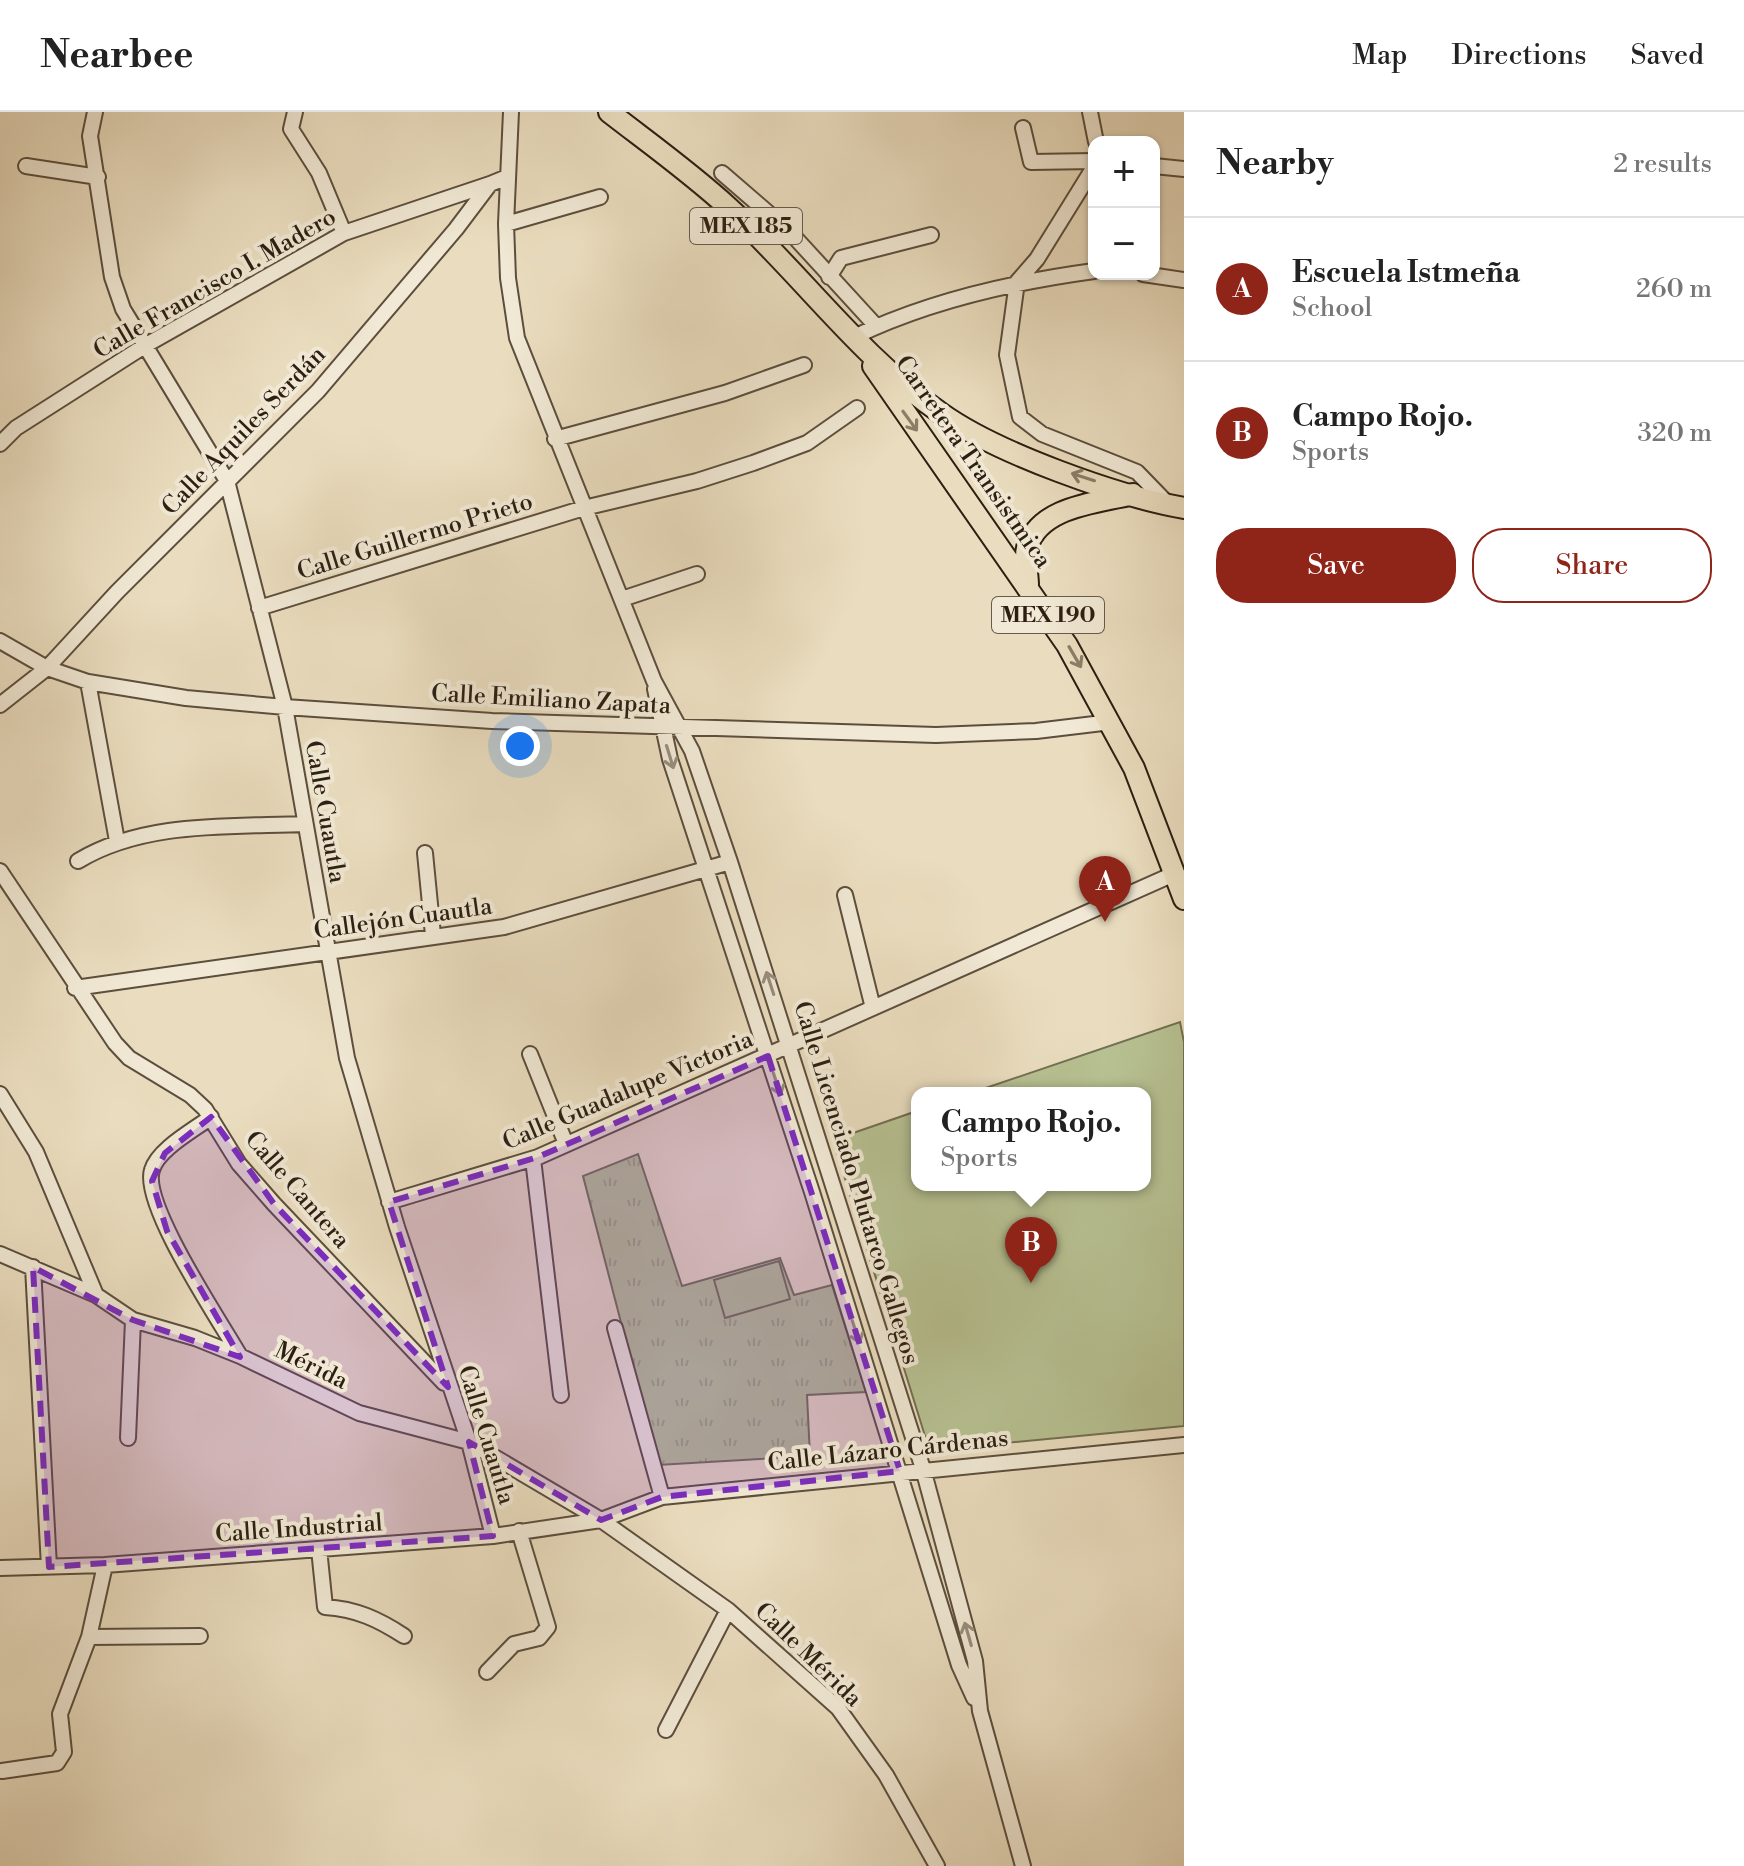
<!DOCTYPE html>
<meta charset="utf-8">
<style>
body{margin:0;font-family:"Libre Bodoni",serif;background:#f6f6f6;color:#222}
.controls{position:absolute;right:24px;top:24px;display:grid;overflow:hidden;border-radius:16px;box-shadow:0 2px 6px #0004}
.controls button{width:72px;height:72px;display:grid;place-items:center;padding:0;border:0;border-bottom:2px solid #e0e0e0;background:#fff;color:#222;font:40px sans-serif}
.you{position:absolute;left:520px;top:634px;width:28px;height:28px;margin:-20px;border:6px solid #fff;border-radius:50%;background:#1a73e8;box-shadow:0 0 0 12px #1a73e833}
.badge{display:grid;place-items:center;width:52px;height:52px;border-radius:50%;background:#8f2418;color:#fff;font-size:26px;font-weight:700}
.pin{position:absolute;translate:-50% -66px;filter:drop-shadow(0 2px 4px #0008)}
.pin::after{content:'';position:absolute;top:42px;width:28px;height:24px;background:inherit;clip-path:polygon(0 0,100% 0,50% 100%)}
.popup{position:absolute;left:911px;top:975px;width:240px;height:104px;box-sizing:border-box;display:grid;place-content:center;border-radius:16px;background:#fff;filter:drop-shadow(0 2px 6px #0005);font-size:26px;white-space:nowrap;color:#767676}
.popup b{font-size:30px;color:#222}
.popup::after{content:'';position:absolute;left:50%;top:100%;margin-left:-16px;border:16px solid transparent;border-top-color:#fff}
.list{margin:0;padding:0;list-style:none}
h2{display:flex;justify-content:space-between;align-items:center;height:104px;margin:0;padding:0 32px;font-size:34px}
h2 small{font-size:26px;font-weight:400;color:#767676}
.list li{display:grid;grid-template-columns:52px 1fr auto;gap:24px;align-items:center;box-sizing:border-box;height:144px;padding:0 32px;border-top:2px solid #e0e0e0}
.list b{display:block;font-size:30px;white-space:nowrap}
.list p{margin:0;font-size:26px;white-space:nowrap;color:#767676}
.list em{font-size:26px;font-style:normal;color:#767676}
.actions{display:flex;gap:16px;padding:24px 32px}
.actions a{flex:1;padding:18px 0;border:2px solid #8f2418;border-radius:32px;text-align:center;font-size:28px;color:#8f2418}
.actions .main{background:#8f2418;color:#fff}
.map{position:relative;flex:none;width:1184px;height:1754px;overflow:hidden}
header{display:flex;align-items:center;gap:48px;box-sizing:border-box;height:112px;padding:0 40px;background:#fff;border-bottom:2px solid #e0e0e0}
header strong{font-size:38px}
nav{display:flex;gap:44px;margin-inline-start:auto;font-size:28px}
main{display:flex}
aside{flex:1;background:#fff}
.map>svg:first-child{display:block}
.park{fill:url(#park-tufts);stroke:#727052;stroke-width:2}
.pitch{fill:#b7c192;stroke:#727052;stroke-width:2}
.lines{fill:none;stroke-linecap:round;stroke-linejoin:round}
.minor-casing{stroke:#5c4e3d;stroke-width:18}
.primary-casing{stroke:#2c1f12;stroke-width:24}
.minor{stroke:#f1e9d5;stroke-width:14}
.primary{stroke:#eaddbf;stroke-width:20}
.oneway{stroke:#8b7e68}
.oneway2{stroke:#988e7d}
.marked{fill:#7b2cbf;fill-opacity:0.2;stroke:#7b2cbf;stroke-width:6;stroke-dasharray:16 10;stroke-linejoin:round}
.labels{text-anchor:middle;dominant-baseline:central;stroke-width:8;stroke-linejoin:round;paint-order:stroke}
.shield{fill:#f1e9d5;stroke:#675c4c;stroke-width:2}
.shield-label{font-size:22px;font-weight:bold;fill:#2c1f12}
.street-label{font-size:24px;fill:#2c1f12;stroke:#f1e9d5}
</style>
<header>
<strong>Nearbee</strong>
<nav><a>Map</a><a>Directions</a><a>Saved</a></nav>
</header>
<main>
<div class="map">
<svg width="1184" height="1754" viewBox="0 0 1184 1754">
<defs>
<pattern id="park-tufts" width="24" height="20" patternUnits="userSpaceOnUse" patternTransform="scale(2)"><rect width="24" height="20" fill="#b7c192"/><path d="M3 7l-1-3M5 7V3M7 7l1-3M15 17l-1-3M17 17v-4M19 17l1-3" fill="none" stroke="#9ea57d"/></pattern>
</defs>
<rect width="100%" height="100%" fill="#eaddbf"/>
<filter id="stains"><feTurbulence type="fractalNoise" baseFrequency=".0025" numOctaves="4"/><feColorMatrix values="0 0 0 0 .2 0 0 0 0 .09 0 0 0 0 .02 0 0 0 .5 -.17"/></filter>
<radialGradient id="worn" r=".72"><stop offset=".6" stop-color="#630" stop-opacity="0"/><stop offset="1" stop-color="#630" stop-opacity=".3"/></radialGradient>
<path class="park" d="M638 1042 682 1174 780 1146 794 1183 832 1173 866 1280 807 1283 810 1344 658 1353 583 1064Z"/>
<path class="pitch" d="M1180 910 1184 930V1314L941 1337 925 1324 833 1028 917 999V1073H1145V981H971Z
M779 1149 790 1187 725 1206 714 1168Z"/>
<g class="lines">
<g class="minor-casing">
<path id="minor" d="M95 0 90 24 112 165 123 197 227 369 285 595 347 946 397 1115 469 1330 493 1424
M295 0 291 17 319 61 344 121
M511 0 506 112 508 166 517 226 654 569 692 639 730 750 923 1357 975 1549 980 1599 1023 1754
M1090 0 1096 30
M1023 16 1031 50 1094 49
M26 54 98 65
M1154 54 1184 57
M1094 55 1037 147 1017 170 1007 243 1020 305 1042 322 1137 360 1169 393
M722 61 789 119 876 214
M506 112 600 85
M1143 162 1184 168
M829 165 841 146 931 123
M854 225C928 189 1013 170 1094 159
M555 327 725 281 804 253
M0 332 16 316 146 233 344 121 490 72
M622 487 697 462
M259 496 584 396 697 369 753 351 807 331 857 296
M0 529 47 556 88 570 186 586 285 595 492 609 936 623 1036 619 1111 610
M88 570 117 729
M655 577 670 647 812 1080 959 1553 974 1586
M0 593 47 556 117 480 318 279 456 117 490 72 507 65
M425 741 433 823
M78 749C144 709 230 715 305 712
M0 759 115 931 129 946 190 983 205 997 239 1052 274 1092 444 1271
M845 783 873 896
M75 876 504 815 730 750
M530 942 566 1032
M0 982 36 1040 96 1183
M211 1005C194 1018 158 1037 152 1058 141 1092 220 1209 240 1244
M533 1047 561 1283
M389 1090 538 1045 1176 761
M0 1142 96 1183 133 1208 195 1226 240 1244 359 1301 469 1330 601 1408 728 1498 838 1596 886 1663 937 1754
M33 1155 49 1455
M615 1216 662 1385
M128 1326 133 1208
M319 1437 325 1495C356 1497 378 1507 404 1524
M0 1456 105 1453 493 1424 601 1408 662 1385 1184 1333
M89 1525 200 1524
M487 1560 514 1532 539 1526 548 1515 519 1419
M666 1618 728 1498
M2 1659 57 1651 64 1640 60 1602 89 1525 105 1453"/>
</g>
<g class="primary-casing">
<path id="primary" d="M609 0C649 31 691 61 728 95 801 162 859 244 942 302 997 341 1117 384 1184 396
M873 254 1067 533 1134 656 1184 787
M1028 473C1028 462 1024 447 1027 436 1039 394 1097 391 1133 382"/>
</g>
<use href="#minor" class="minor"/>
<use href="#primary" class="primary"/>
</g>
<defs><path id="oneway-shaft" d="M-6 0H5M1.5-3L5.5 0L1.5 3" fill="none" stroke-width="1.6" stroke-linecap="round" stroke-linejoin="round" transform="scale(2)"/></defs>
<g class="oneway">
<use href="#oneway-shaft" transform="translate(910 309) rotate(54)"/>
<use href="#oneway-shaft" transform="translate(1083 365) rotate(-162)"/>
<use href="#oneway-shaft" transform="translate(1075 545) rotate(60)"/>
</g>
<g class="oneway2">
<use href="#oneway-shaft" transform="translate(670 645) rotate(73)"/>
<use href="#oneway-shaft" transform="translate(770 871) rotate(-108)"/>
<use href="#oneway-shaft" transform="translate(777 972) rotate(72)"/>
<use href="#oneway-shaft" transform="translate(856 1220) rotate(72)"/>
<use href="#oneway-shaft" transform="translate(968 1522) rotate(-106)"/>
</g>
<path class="marked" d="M768 944 900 1359 662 1385 601 1408 469 1330 493 1424 49 1455 33 1155 133 1208 240 1245 167 1119 152 1069 165 1041 211 1005 274 1092 448 1275 389 1090 538 1045Z"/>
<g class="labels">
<g class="shield">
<rect x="690" y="96" width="112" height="36" rx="6"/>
<rect x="992" y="485" width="112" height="36" rx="6"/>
</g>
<g class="shield-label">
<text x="746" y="114">MEX 185</text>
<text x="1048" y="503">MEX 190</text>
</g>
<g class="street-label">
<text transform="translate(215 172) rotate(-30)">Calle Francisco I. Madero</text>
<text transform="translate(244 319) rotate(-46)">Calle Aquiles Serdán</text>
<text transform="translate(973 350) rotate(55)">Carretera Transistmica</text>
<text transform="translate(415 425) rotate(-17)">Calle Guillermo Prieto</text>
<text transform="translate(551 588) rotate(3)">Calle Emiliano Zapata</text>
<text transform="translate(325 700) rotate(80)">Calle Cuautla</text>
<text transform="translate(403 807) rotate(-8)">Callejón Cuautla</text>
<text transform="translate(628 979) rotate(-23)">Calle Guadalupe Victoria</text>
<text transform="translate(856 1071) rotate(73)">Calle Licenciado Plutarco Gallegos</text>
<text transform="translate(297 1078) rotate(49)">Calle Cantera</text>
<text transform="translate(311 1254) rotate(26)">Mérida</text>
<text transform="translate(486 1323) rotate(73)">Calle Cuautla</text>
<text transform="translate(888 1339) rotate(-6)">Calle Lázaro Cárdenas</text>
<text transform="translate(299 1417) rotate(-4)">Calle Industrial</text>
<text transform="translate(808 1543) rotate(44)">Calle Mérida</text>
</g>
</g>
<rect width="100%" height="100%" filter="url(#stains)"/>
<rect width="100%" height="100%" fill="url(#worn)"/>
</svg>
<div class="controls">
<button>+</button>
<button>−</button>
</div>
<div class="you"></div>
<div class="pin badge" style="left:1105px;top:810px">A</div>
<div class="pin badge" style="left:1031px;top:1171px">B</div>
<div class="popup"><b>Campo Rojo.</b>Sports</div>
</div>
<aside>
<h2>Nearby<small>2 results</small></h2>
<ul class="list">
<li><span class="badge">A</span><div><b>Escuela Istmeña</b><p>School</p></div><em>260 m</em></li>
<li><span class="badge">B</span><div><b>Campo Rojo.</b><p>Sports</p></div><em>320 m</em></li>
</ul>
<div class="actions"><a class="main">Save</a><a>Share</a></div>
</aside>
</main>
